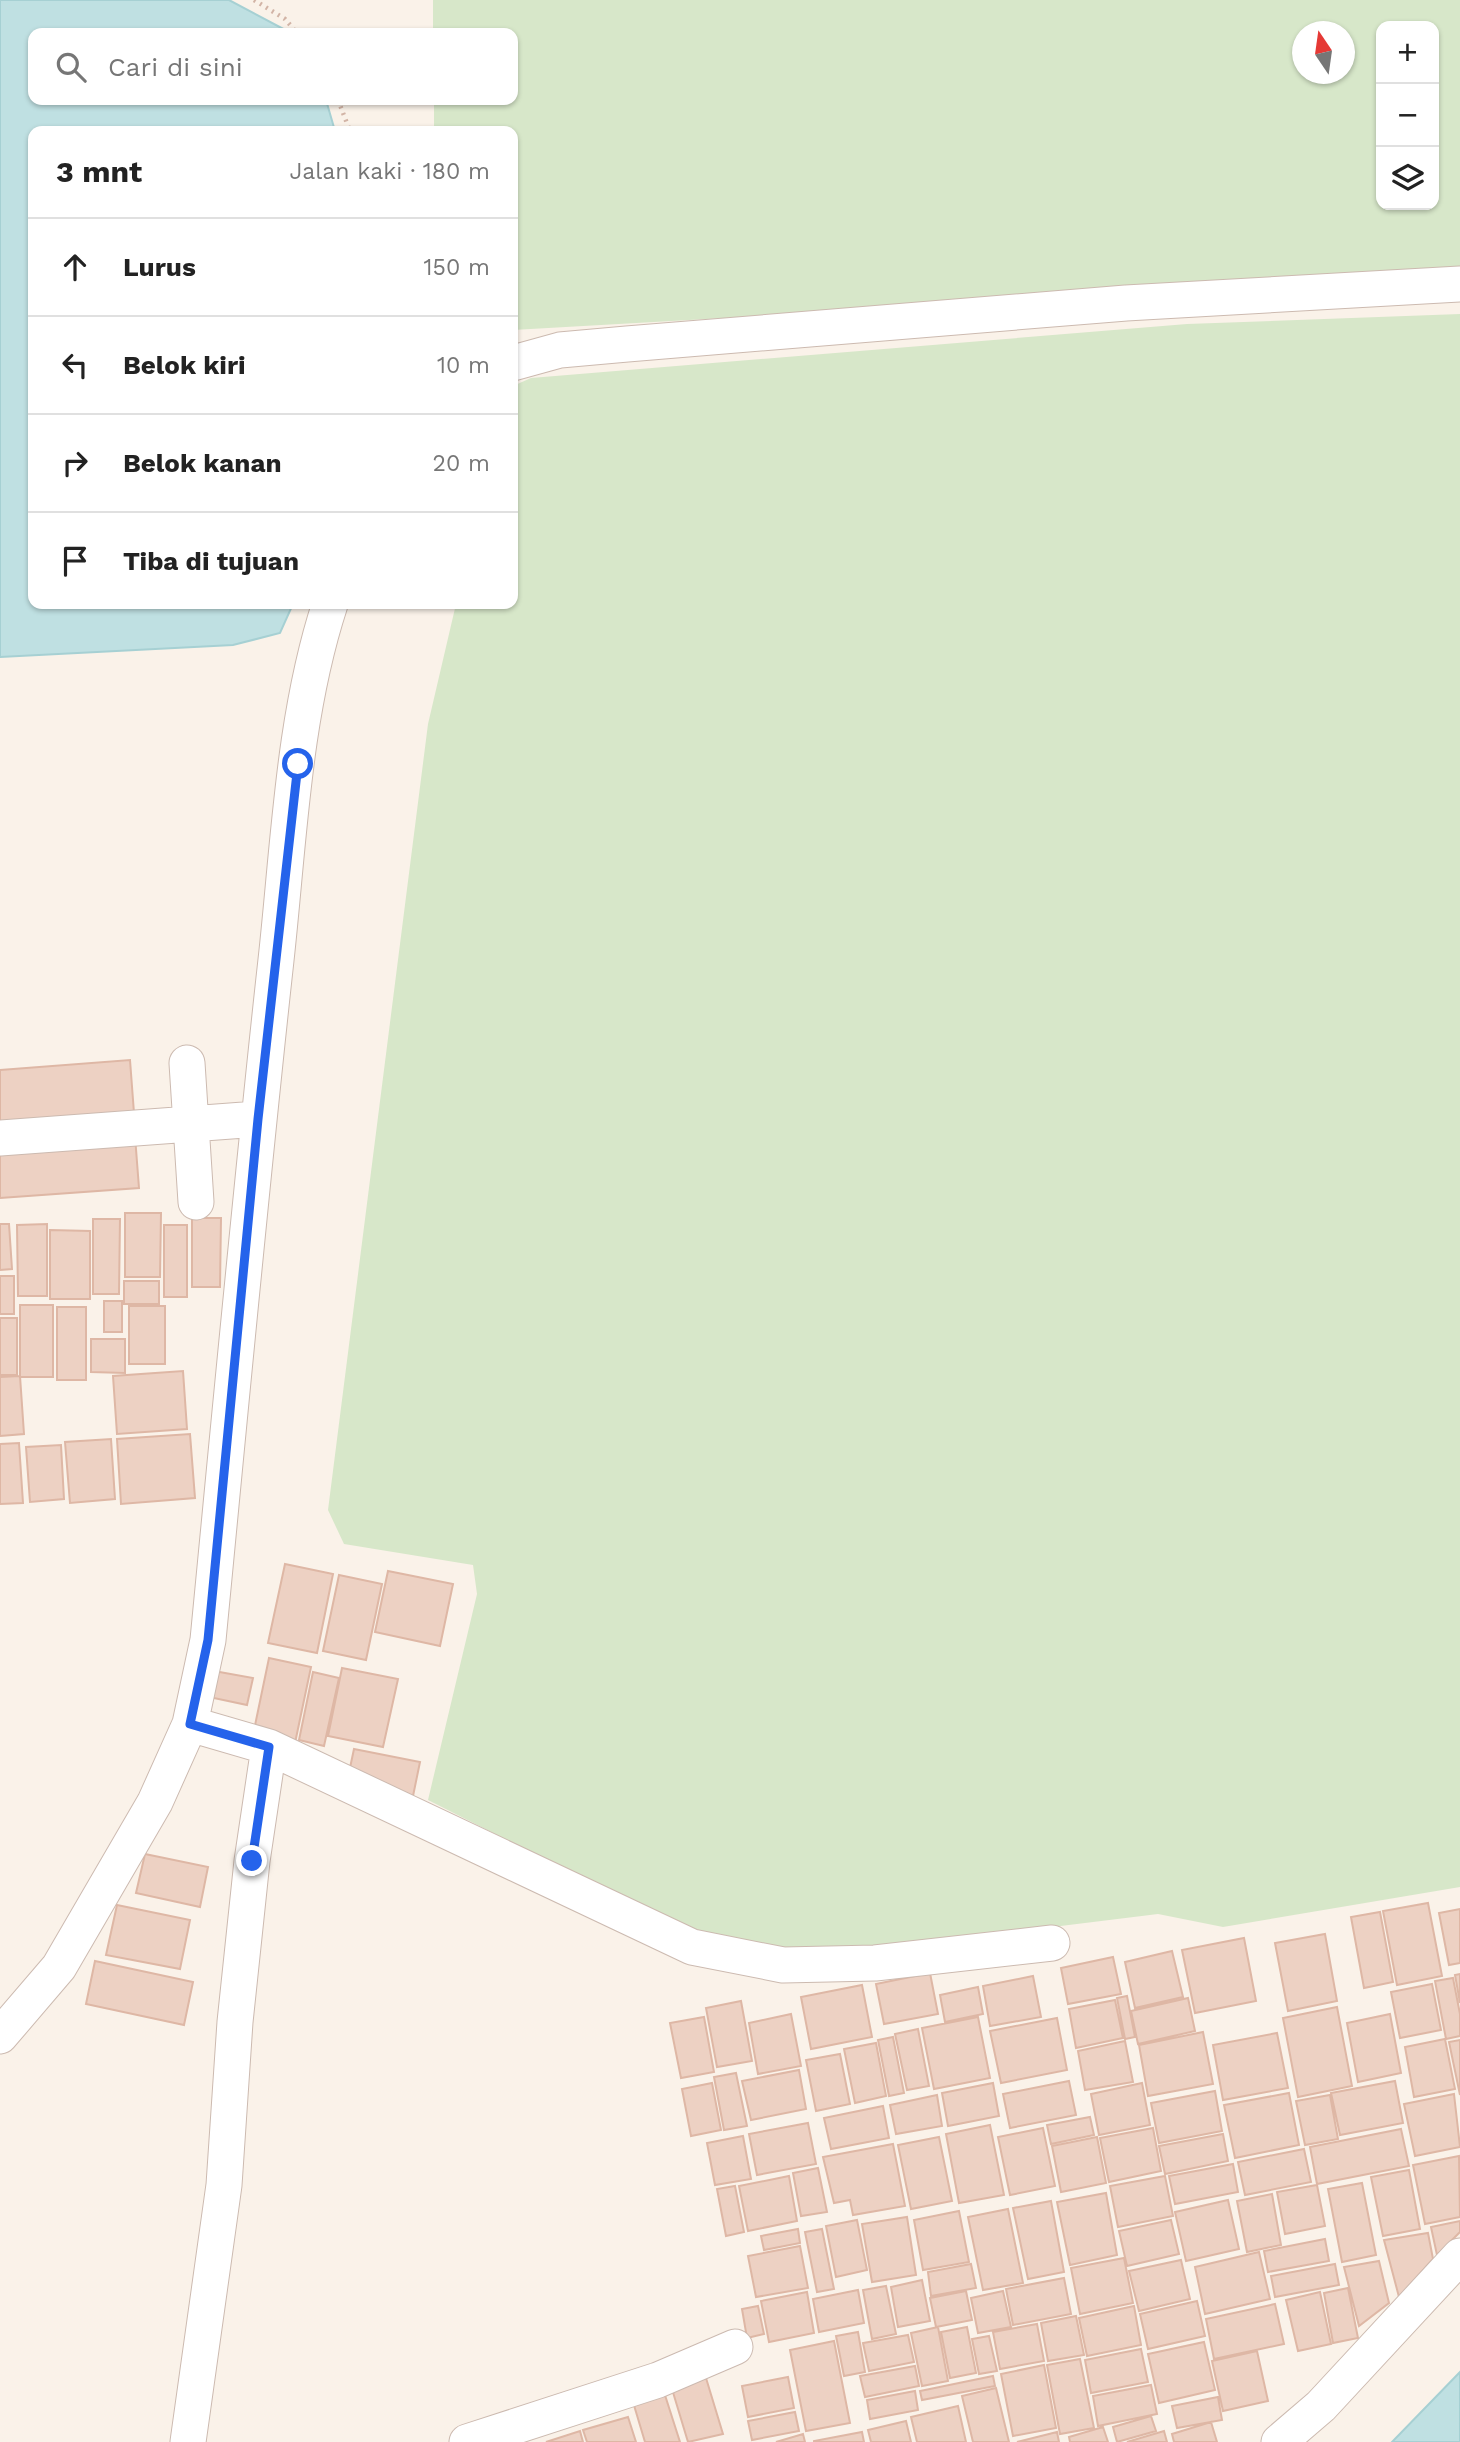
<!DOCTYPE html>
<html lang="id">
<meta charset="utf-8">
<style>
body{margin:0;font-family:"Work Sans",sans-serif;background:#f2f2f2;color:#222}
.controls{position:absolute;right:21px;top:21px;display:grid;overflow:hidden;border-radius:14px;box-shadow:0 2px 5px #0004}
.controls button{width:63px;height:63px;display:grid;place-items:center;padding:0;border:0;border-bottom:2px solid #e0e0e0;background:#fff;color:#222;font:35px sans-serif}
.compass{position:absolute;left:1292px;top:21px;width:63px;height:63px;border-radius:50%;background:#fff;box-shadow:0 2px 5px #0004;rotate:347deg}
.stop{position:absolute;width:21px;height:21px;margin:-16px;border:5px solid #2563eb;border-radius:50%;background:#fff}
.stop.end{background:#2563eb;border-color:#fff;box-shadow:0 2px 7px #0008}
.list{margin:0;padding:0;list-style:none}
h2{display:flex;justify-content:space-between;align-items:center;height:91px;margin:0;padding:0 28px;font-size:30px}
h2 small{font-size:23px;font-weight:400;color:#767676}
.list li{display:grid;grid-template-columns:46px 1fr auto;gap:21px;align-items:center;box-sizing:border-box;height:98px;padding:0 28px;border-top:2px solid #e0e0e0}
.list b{display:block;font-size:26px;white-space:nowrap}
.list em{font-size:23px;font-style:normal;color:#767676}
.icon{flex:none;width:38px;height:38px;fill:none;stroke:currentColor;stroke-width:2;stroke-linecap:round;stroke-linejoin:round}
.map{position:relative;flex:none;width:1460px;height:2442px;overflow:hidden}
.search{position:absolute;background:#fff;box-shadow:0 2px 5px #0004;left:28px;top:28px;width:490px;height:77px;display:flex;align-items:center;gap:18px;box-sizing:border-box;padding:0 24px;border-radius:14px;color:#767676;font-size:26px}
.panel{position:absolute;background:#fff;box-shadow:0 2px 5px #0004;left:28px;top:126px;width:490px;height:483px;border-radius:14px}
.map>svg:first-child{display:block}
.green{fill:#d7e7c9;fill-rule:evenodd}
.water{fill:#bfe0e2;stroke:#a6d0d3;stroke-width:2}
.building{fill:#edd1c3;stroke:#deb7a5;stroke-width:2}
.lines{fill:none;stroke-linecap:round;stroke-linejoin:round}
.street-casing{stroke:#ccbab0;stroke-width:37}
.path{stroke:#d2b4a6;stroke-width:4.5;stroke-dasharray:2 5;stroke-linecap:butt}
.street{stroke:#fff;stroke-width:35}
.route{stroke:#2563eb;stroke-width:9}
</style>
<div class="map">
<svg width="1460" height="2442" viewBox="0 0 1460 2442">
<rect width="100%" height="100%" fill="#faf2e9"/>
<path class="green" d="M433 0H1460V276L513 330V131H434V100H513V33H433ZM1381 26H1434V205H1381ZM1302 32H1344V74H1302Z
M1460 314V1887L1223 1927 1158 1914 825 1955 741 1944 659 1917 428 1800 477 1594 473 1565 344 1544 328 1510 428 724 456 604H513V386L531 378 1187 324Z"/>
<path class="water" d="M0 0H229L291 33H33V100H326L335 131H33V604H293L280 633 233 645 0 657Z
M1460 2372V2442H1392Z"/>
<path class="building" d="M130 1060 134 1113 0 1124V1070Z
M135 1136 139 1188 0 1198V1147Z
M125 1213H161L160 1277H125Z
M192 1218H221L220 1287H192Z
M93 1219H120L119 1294H93Z
M0 1224H9L12 1269 0 1270Z
M47 1224V1296H18L17 1225Z
M164 1225H187V1297H164Z
M50 1230 90 1231V1299H50Z
M0 1276H14V1314H0Z
M124 1281H159V1304H124Z
M104 1301H122V1332H104Z
M20 1305H53V1377H20Z
M129 1306H165V1364H129Z
M57 1307H86V1380H57Z
M0 1318H17V1375H0Z
M91 1339H125V1373L91 1372Z
M183 1371 187 1429 117 1434 113 1376Z
M20 1376 24 1434 0 1436V1377Z
M190 1434 195 1498 121 1504 117 1439Z
M111 1439 115 1499 70 1503 65 1442Z
M19 1443 23 1503 0 1504V1444Z
M61 1445 64 1499 30 1502 26 1447Z
M285 1564 333 1574 317 1653 268 1643Z
M388 1571 453 1584 440 1646 375 1632Z
M339 1575 382 1584 366 1660 323 1651Z
M269 1658 311 1667 295 1743 253 1735Z
M342 1668 398 1679 383 1747 328 1736Z
M214 1671 253 1678 247 1705 209 1697Z
M313 1672 339 1678 324 1746 299 1740Z
M354 1749 420 1762 413 1796 347 1782Z
M145 1854 208 1867 200 1907 136 1893Z
M1428 1903 1442 1976 1397 1985 1383 1911Z
M117 1905 190 1920 180 1969 106 1955Z
M1460 1909V1963L1449 1965 1439 1913Z
M1380 1912 1393 1982 1364 1988 1351 1917Z
M1325 1934 1337 2001 1288 2011 1275 1943Z
M1244 1938 1256 2001 1195 2013 1182 1950Z
M1172 1951 1183 1997 1135 2008 1125 1962Z
M1113 1957 1121 1994 1068 2004 1061 1968Z
M95 1961 193 1982 184 2025 86 2004Z
M930 1973 938 2014 884 2024 876 1984Z
M1460 1974V2003L1455 1975Z
M1033 1976 1041 2017 990 2026 983 1986Z
M1453 1978 1460 2014V2036L1446 2039 1435 1981Z
M1432 1984 1441 2030 1400 2038 1391 1992Z
M862 1985 872 2037 811 2049 801 1997Z
M978 1987 983 2014 945 2022 940 1995Z
M1127 1996 1135 2037 1125 2039 1117 1998Z
M1188 1998 1195 2031 1138 2044 1131 2011Z
M1115 2000 1123 2038 1076 2048 1069 2009Z
M741 2001 752 2061 717 2067 706 2008Z
M1337 2007 1352 2086 1298 2097 1283 2018Z
M791 2014 801 2066 758 2074 749 2023Z
M1390 2014 1401 2073 1358 2082 1347 2023Z
M704 2017 714 2072 681 2078 670 2023Z
M978 2017 990 2078 934 2089 922 2028Z
M1057 2018 1067 2070 1001 2083 990 2031Z
M918 2029 929 2086 907 2090 895 2034Z
M1203 2032 1213 2084 1148 2096 1139 2045Z
M1277 2033 1288 2088 1223 2100 1213 2045Z
M893 2037 904 2093 889 2096 878 2040Z
M1445 2039 1455 2089 1414 2097 1405 2047Z
M1460 2040V2095L1449 2042Z
M1125 2041 1133 2082 1085 2090 1078 2051Z
M876 2043 886 2096 855 2103 844 2049Z
M840 2054 850 2104 816 2111 806 2060Z
M799 2070 806 2109 751 2120 742 2081Z
M736 2073 747 2126 724 2130 714 2077Z
M1069 2081 1076 2115 1010 2128 1003 2094Z
M1395 2081 1403 2123 1340 2135 1331 2093Z
M712 2083 721 2130 691 2136 682 2089Z
M993 2083 999 2116 948 2126 942 2093Z
M1142 2083 1150 2125 1099 2135 1091 2094Z
M1215 2091 1222 2131 1159 2143 1151 2103Z
M1289 2093 1299 2145 1235 2158 1224 2105Z
M1454 2094 1460 2147 1415 2156 1404 2104Z
M937 2095 942 2126 896 2134 890 2105Z
M1330 2095 1338 2139 1305 2145 1296 2101Z
M883 2106 889 2138 831 2149 824 2118Z
M1090 2117 1094 2135 1051 2144 1047 2125Z
M808 2123 816 2164 757 2175 749 2134Z
M990 2125 1004 2195 959 2203 946 2134Z
M1043 2128 1055 2186 1010 2195 998 2137Z
M1153 2128 1161 2171 1109 2182 1100 2138Z
M1401 2129 1409 2166 1317 2184 1310 2147Z
M1223 2134 1228 2161 1165 2174 1159 2146Z
M743 2136 751 2179 715 2185 707 2143Z
M939 2137 952 2201 911 2209 898 2145Z
M1097 2137 1106 2183 1061 2192 1052 2146Z
M893 2144 905 2206 853 2215 850 2200 834 2203 823 2157Z
M1304 2149 1311 2182 1245 2195 1238 2162Z
M1459 2156 1460 2217 1425 2224 1413 2165Z
M1233 2164 1238 2192 1175 2204 1169 2176Z
M818 2168 827 2212 801 2216 793 2173Z
M1409 2170 1420 2229 1383 2236 1371 2177Z
M789 2176 797 2221 748 2231 739 2186Z
M1165 2176 1173 2216 1118 2227 1110 2186Z
M1362 2183 1376 2255 1342 2262 1328 2189Z
M1317 2185 1325 2226 1285 2234 1277 2192Z
M735 2186 744 2232 726 2236 717 2189Z
M1106 2193 1117 2255 1070 2265 1057 2202Z
M1272 2194 1281 2245 1247 2252 1237 2201Z
M1228 2200 1239 2249 1186 2261 1175 2212Z
M1051 2201 1064 2272 1028 2279 1013 2208Z
M1008 2209 1023 2283 983 2290 968 2217Z
M959 2211 969 2262 923 2270 914 2220Z
M907 2217 916 2275 872 2282 862 2224Z
M857 2220 867 2270 836 2277 826 2226Z
M1171 2220 1179 2254 1127 2266 1119 2231Z
M1460 2221V2232L1437 2255 1431 2227Z
M798 2229 800 2243 764 2250 761 2236Z
M822 2229 834 2289 817 2292 805 2232Z
M1428 2233 1433 2259 1399 2297 1384 2240Z
M1325 2239 1329 2261 1268 2272 1264 2251Z
M800 2246 808 2288 756 2297 748 2256Z
M1259 2252 1270 2299 1205 2314 1195 2267Z
M1124 2258 1133 2303 1080 2314 1071 2268Z
M1181 2260 1190 2299 1139 2311 1129 2271Z
M1379 2261 1389 2303 1359 2326 1344 2267Z
M971 2264 976 2288 931 2296 928 2272Z
M1335 2264 1339 2285 1275 2297 1271 2276Z
M1064 2278 1071 2314 1013 2325 1006 2289Z
M922 2280 930 2321 898 2327 891 2287Z
M886 2286 896 2334 872 2339 863 2290Z
M1348 2288 1358 2338 1333 2343 1324 2293Z
M858 2290 864 2323 819 2332 813 2299Z
M966 2291 972 2320 936 2327 930 2298Z
M1003 2291 1011 2327 978 2333 971 2298Z
M807 2292 814 2333 769 2342 761 2301Z
M1320 2292 1331 2344 1298 2351 1286 2300Z
M1197 2301 1205 2336 1148 2349 1140 2314Z
M1275 2304 1284 2344 1214 2359 1206 2319Z
M758 2306 764 2334 747 2338 742 2309Z
M1134 2306 1141 2345 1087 2356 1079 2318Z
M1076 2316 1084 2355 1048 2361 1041 2323Z
M1037 2324 1044 2361 1000 2369 993 2332Z
M938 2327 948 2381 922 2386 911 2333Z
M967 2327 976 2373 950 2378 941 2332Z
M858 2332 865 2372 844 2376 836 2336Z
M908 2335 914 2362 869 2371 863 2343Z
M989 2336 997 2371 979 2374 972 2339Z
M834 2341 850 2423 806 2431 790 2350Z
M1204 2342 1215 2390 1159 2403 1148 2354Z
M1141 2349 1148 2382 1091 2393 1085 2360Z
M1257 2351 1268 2401 1223 2411 1212 2361Z
M1080 2359 1094 2428 1060 2434 1047 2365Z
M1044 2365 1056 2428 1013 2436 1001 2374Z
M915 2366 919 2386 865 2397 860 2376Z
M993 2376 995 2386 922 2400 920 2391Z
M788 2377 794 2408 748 2417 742 2386Z
M706 2378 723 2434 688 2442 672 2389Z
M1151 2385 1157 2414 1098 2426 1093 2396Z
M996 2388 1009 2442H973L962 2396Z
M915 2391 918 2410 870 2419 867 2400Z
M664 2392 680 2442H645L633 2402Z
M1218 2397 1222 2420 1177 2428 1172 2406Z
M958 2406 966 2442H917L911 2417Z
M795 2412 799 2431 752 2440 748 2421Z
M1151 2416 1156 2431 1117 2442 1113 2427Z
M628 2417 636 2442H587L583 2430Z
M906 2421 911 2442H871L868 2430Z
M1211 2422 1217 2442H1174L1172 2434Z
M1103 2427 1108 2442H1070L1069 2437Z
M580 2431 583 2442H546Z
M1164 2431 1167 2442H1127Z
M862 2432 864 2442H814V2441Z
M1057 2432 1059 2442H1017Z
M803 2434 805 2442H776Z"/>
<g class="lines">
<g class="street-casing">
<path id="street" d="M513 363 560 350 627 344 1126 303 1460 284
M187 1063 196 1202
M0 1138 258 1119
M190 1724 269 1747 692 1947 783 1965 875 1963 1052 1943
M0 2036 59 1967 155 1802 190 1724 208 1640C230 1413 251 1186 276 960 289 842 293 717 330 604
M188 2442 224 2185 235 2022 252 1861 269 1747
M467 2442 658 2380 735 2347
M1279 2442 1321 2406 1460 2256"/>
</g>
<path class="path" d="M254 0 285 19 297 33
M338 100 350 131"/>
<use href="#street" class="street"/>
</g>
<g class="lines">
<path class="route" d="M252 1861 269 1747 190 1724 208 1640 258 1119 298 764"/>
</g>
</svg>
<div class="controls">
<button>+</button>
<button>−</button>
<button><svg class="icon" aria-label="layers" viewBox="0 0 24 24"><path d="M12 4l9 5-9 5-9-5zM3 14l9 5 9-5"/></svg></button>
</div>
<svg class="compass" viewBox="-18 -18 36 36"><path d="M0-13l5 13h-10z" fill="#e53935"/><path d="M0 13l5-13h-10z" fill="#767676"/></svg>
<div class="stop" style="left:298px;top:764px"></div>
<div class="stop end" style="left:252px;top:1861px"></div>
<div class="search"><svg class="icon" aria-label="search" viewBox="0 0 24 24"><circle cx="10" cy="10" r="6"/><path d="M15 15l6 6"/></svg>Cari di sini</div>
<section class="panel">
<h2>3 mnt<small>Jalan kaki · 180 m</small></h2>
<ul class="list">
<li><svg class="icon" aria-label="ahead" viewBox="0 0 24 24"><path d="M12 20V5M6 11l6-6 6 6"/></svg><div><b>Lurus</b></div><em>150 m</em></li>
<li><svg class="icon" aria-label="left" viewBox="0 0 24 24"><path d="M17 20v-9H6M10 6l-5 5 5 5"/></svg><div><b>Belok kiri</b></div><em>10 m</em></li>
<li><svg class="icon" aria-label="right" viewBox="0 0 24 24"><path d="M7 20v-9h11M14 6l5 5-5 5"/></svg><div><b>Belok kanan</b></div><em>20 m</em></li>
<li><svg class="icon" aria-label="arrive" viewBox="0 0 24 24"><path d="M6 21V4h12l-3 4 3 4H6"/></svg><div><b>Tiba di tujuan</b></div></li>
</ul>
</section>
</div>
